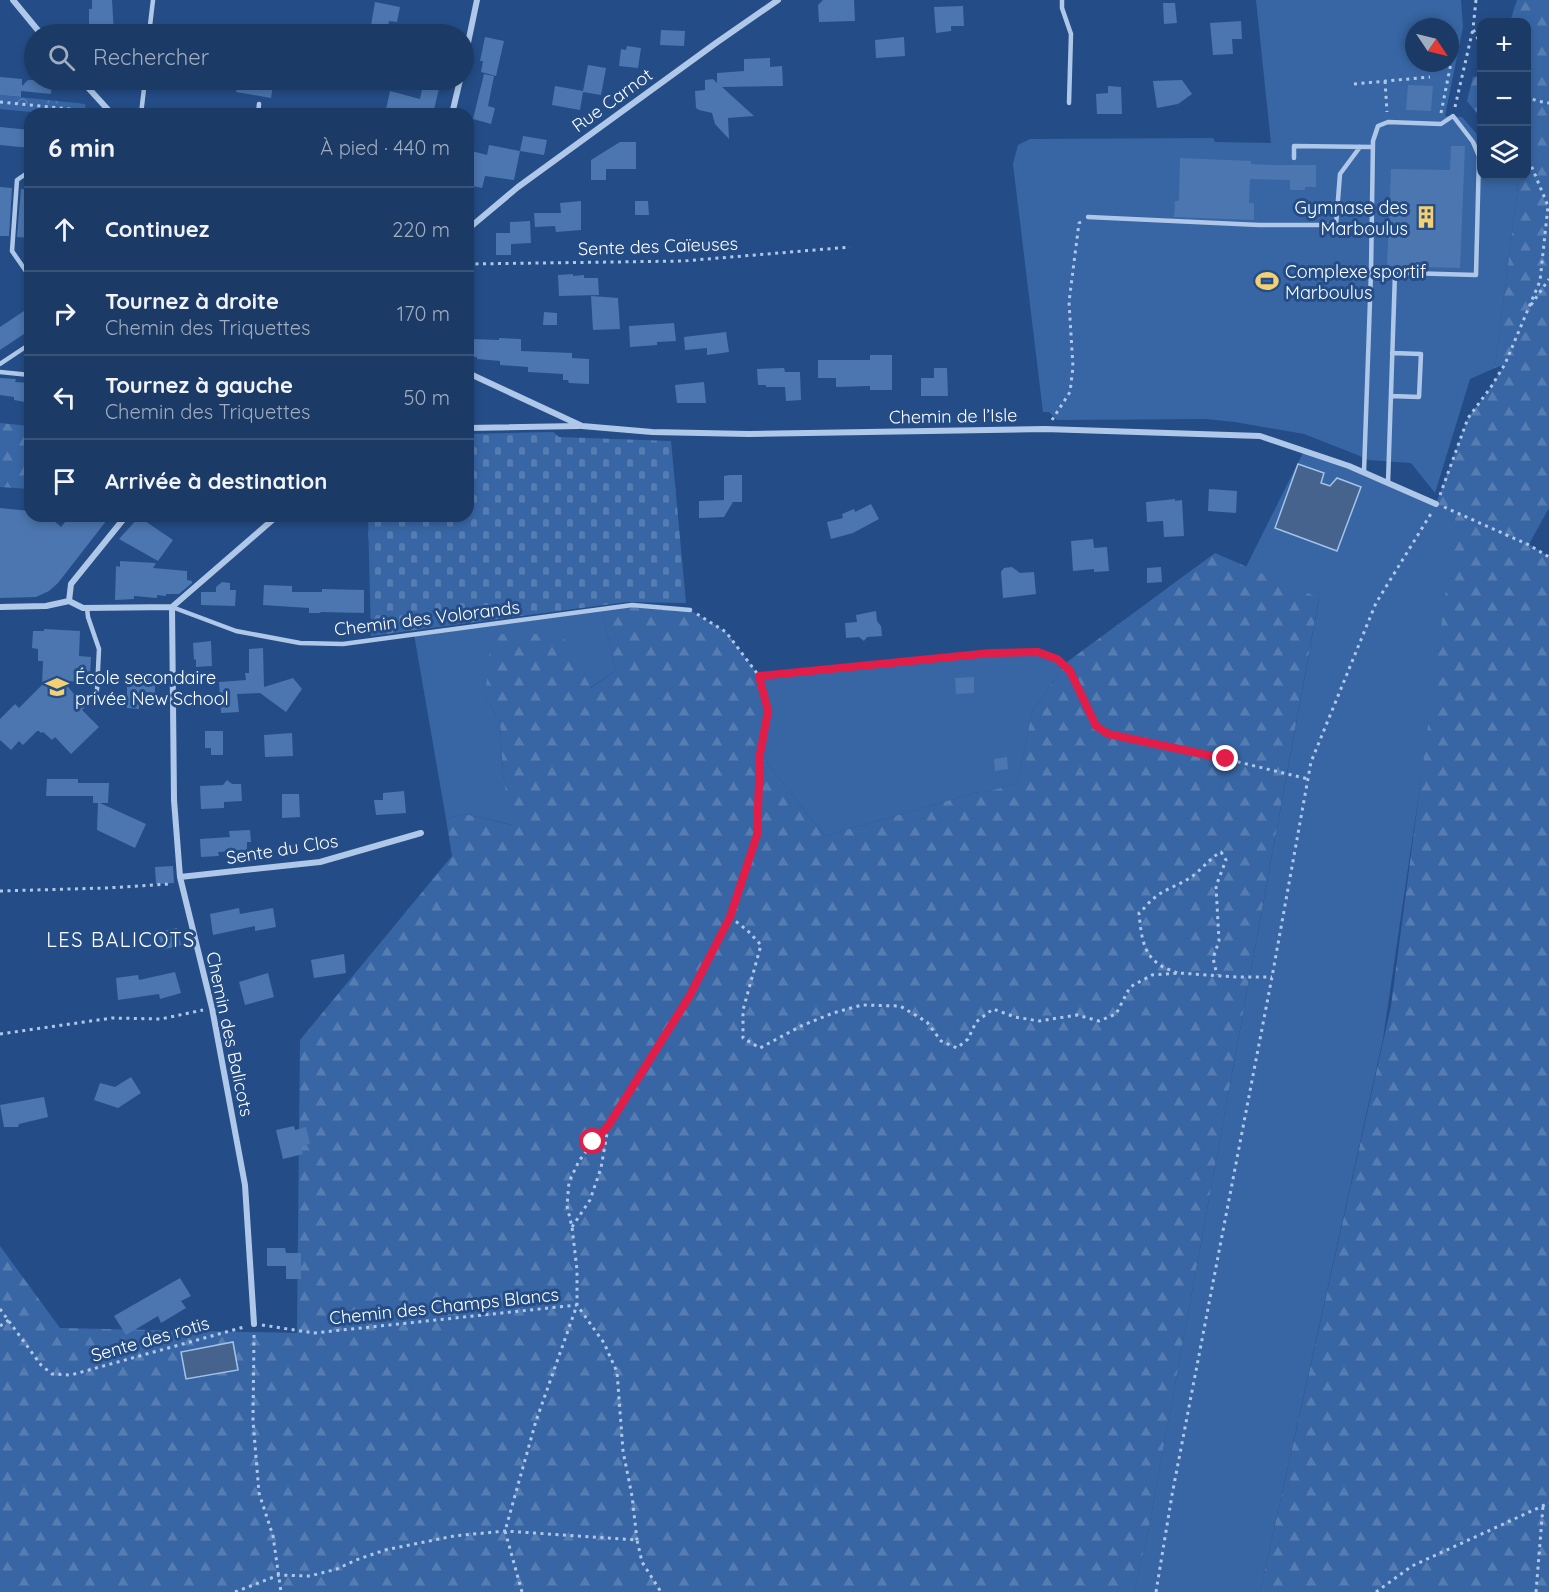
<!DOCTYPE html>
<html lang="fr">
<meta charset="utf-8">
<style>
body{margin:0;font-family:Quicksand,sans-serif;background:#24416b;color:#f1f3f6}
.controls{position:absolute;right:18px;top:18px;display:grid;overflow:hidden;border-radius:12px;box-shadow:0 3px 9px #0003}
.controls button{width:54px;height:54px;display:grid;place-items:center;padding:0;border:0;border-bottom:2px solid #395479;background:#1b3a65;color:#f1f3f6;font:30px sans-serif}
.compass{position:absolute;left:1405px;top:18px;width:54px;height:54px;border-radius:50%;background:#1b3a65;box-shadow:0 3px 9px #0003;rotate:125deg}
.stop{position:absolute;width:18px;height:18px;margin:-14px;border:4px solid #e11d48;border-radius:50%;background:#fff}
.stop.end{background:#e11d48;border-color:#fff;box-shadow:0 2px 6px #0008}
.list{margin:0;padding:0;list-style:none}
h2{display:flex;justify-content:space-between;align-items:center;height:78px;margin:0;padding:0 24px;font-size:26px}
h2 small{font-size:20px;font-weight:400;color:#a0adbf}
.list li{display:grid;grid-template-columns:39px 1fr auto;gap:18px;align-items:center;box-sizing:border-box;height:84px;padding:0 24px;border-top:2px solid #395479}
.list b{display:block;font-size:22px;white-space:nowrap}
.list p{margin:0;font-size:20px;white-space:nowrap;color:#a0adbf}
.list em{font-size:20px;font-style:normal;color:#a0adbf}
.icon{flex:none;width:33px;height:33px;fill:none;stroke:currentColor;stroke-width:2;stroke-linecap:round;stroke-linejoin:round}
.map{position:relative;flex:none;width:1549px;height:1592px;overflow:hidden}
.search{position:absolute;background:#1b3a65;box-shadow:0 3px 9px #0003;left:24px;top:24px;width:450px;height:66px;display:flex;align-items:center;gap:15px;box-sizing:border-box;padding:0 21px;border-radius:33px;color:#a0adbf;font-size:22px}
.panel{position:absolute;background:#1b3a65;box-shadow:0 3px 9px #0003;left:24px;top:108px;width:450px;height:414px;border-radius:18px}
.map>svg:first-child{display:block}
.grass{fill:#3866a4;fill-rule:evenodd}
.forest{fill:url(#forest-firs)}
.cemetery{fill:url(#cemetery-stones)}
.park{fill:url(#park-crowns)}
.water{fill:#46638d;stroke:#a3c2ea;stroke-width:1.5}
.building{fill:#4c76af}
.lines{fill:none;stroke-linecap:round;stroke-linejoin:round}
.path{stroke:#afc8e9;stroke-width:3;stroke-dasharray:3 4.5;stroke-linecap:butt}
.lane{stroke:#afc8e9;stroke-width:4.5}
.street{stroke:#afc8e9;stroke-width:6}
.route{stroke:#e11d48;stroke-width:8}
.labels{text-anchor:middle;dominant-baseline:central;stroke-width:6;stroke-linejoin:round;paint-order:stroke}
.street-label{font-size:18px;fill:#fff;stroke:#244d87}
.poi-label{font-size:18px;fill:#fff;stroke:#244d87;text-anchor:start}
.neighbourhood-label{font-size:20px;letter-spacing:1.5px;fill:#fff;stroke:#244d87}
</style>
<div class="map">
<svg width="1549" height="1592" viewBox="0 0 1549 1592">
<defs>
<pattern id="forest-firs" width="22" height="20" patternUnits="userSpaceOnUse" patternTransform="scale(1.5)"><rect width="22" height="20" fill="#3866a4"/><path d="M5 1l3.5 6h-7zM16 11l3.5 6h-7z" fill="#567db2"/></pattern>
<pattern id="cemetery-stones" width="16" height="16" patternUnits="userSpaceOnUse" patternTransform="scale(1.5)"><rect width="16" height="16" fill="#3866a4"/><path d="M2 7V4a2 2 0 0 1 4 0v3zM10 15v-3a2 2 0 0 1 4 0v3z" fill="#567db2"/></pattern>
<pattern id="park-crowns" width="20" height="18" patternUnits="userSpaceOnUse" patternTransform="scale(1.5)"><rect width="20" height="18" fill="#3866a4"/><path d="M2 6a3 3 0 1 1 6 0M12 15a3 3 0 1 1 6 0" fill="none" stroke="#567db2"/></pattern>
</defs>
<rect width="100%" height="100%" fill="#244d87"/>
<path class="grass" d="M1256 0H1461L1463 27 1445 116 1462 117 1481 139 1482 176H1515L1518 186 1495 368 1470 379 1435 493 1411 463 1368 460 1360 456 1304 434 1235 422 1205 419 1057 420 1049 412H1043L1013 164 1018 145 1030 139 1213 138 1215 142 1271 143ZM1414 27H1450V63H1414Z
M1304 451 1388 483 1457 513 1422 773 1383 1039 1260 1592H1134L1148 1532 1319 599 1246 567Z
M601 609 616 670 590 688 485 697 500 722 503 774 512 825 465 814 446 819 414 634Z
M1038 652 1067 662 1032 712 1017 784 984 792H978L825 836 760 754 768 711 759 676 991 653Z"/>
<path class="forest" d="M1517 0H1549V508L1529 544 1549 557V1592H1260L1391 1006 1456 513 1436 504 1468 418 1491 387 1504 365 1495 368 1518 186 1515 176H1526V22H1510Z
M1481 75H1482L1481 118 1467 101 1473 77Z
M0 423 30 426V489L0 487Z
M1215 553 1319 598 1148 1532 1134 1592H0V1246L60 1328 297 1333 300 1040 452 856 446 819 465 814 511 825 503 774 500 722 485 697 490 651 495 634H562L591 688 616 670 601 609 625 606 690 610 726 632 759 676 768 711 760 754 825 836 978 792H984L1017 784 1032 712 1067 662Z"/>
<path class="cemetery" d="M553 432 559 437 671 441 686 603 627 602 371 636 368 516H468V434Z"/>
<path class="park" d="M0 95 85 104 86 114H52L0 109Z"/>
<path class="water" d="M1298 464 1324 473 1321 483 1330 486 1337 478 1361 487 1337 551 1275 528Z
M233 1342 238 1370 186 1379 181 1352Z"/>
<path class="building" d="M92 0H112L114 34H89V9H92Z
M823 0H854L855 21 819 22 818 5Z
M375 2 400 7 397 22 389 21 387 34 370 31Z
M1163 3H1175L1177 23 1164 24Z
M963 6 964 26H951V31L936 33 934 7Z
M1241 21 1242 39H1232L1233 54 1213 55 1210 23Z
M661 30 685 31 684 46 660 45Z
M485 37 504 41 496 76 481 72 483 61H480Z
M904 37 905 56 876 58 875 40Z
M627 46 641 48 638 68 619 66 621 49 626 50Z
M770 58V67L782 66 783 86 722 87 754 116 728 118 729 139 715 124 712 113 699 110 696 108 695 91 705 90V80L713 79 717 83V73L744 71V59Z
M588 65 606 68 601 95 583 92 580 110 552 105 555 86 583 91Z
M484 74 494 76 488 106 495 108 491 124 473 119Z
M0 77 22 79V86L28 80H52L51 94 21 91V97L0 95Z
M238 80H274L271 98 236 92Z
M424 80H441L433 114H385L390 91 420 99Z
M1182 80 1192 94 1178 104 1157 108 1153 81Z
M1408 85 1433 86 1431 111 1406 110Z
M1108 86 1121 87 1122 114H1097L1096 94 1108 93Z
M0 127 30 130V148L0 145Z
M523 136 547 140 544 155 520 151 514 180 485 176 482 188 468 185V150L487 155 489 145 520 151Z
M620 142H636V169H606V180H591V160Z
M1451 146H1465L1460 268 1387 266 1391 169 1450 170Z
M1180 158 1251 161V164L1272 165H1316V187H1305V190H1290V180L1250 179 1249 203H1254V220L1174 217 1175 201H1179Z
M0 187 12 188 9 236H0Z
M21 189 30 190V238L17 237Z
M581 201V230L556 232 555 226 535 227 534 213H561L560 203Z
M635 201H648L649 215H635Z
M530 221 531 243 511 244V255H496V233H510V222Z
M573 274V276L584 275V278H598L599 295 559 296 558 275Z
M591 296 618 298 620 329 593 330Z
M30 307V330L0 350V327Z
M544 312 557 313V325H543Z
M674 323 676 341 657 342V345L630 347 629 326Z
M726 332 729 352 707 355V348L685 350 684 337Z
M499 338 521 339V351L572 353V358L589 359V384L569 383 568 380H563V374L528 372V367L500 365V361L477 359V357H469L470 339 499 340Z
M870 355H892V390H870V386L836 387V378H818V360H870Z
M784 368 785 372H800L801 400 786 401 785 387H766V385H758L757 369Z
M934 368H947L948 396H921V378H934Z
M0 378 16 379 15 382 30 383V403L14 400V397L0 395Z
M704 382 706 403H677L675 385Z
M730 475H742V502H733L724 517 699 518V501L724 500V476Z
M1209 489 1237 491 1236 513 1208 511Z
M1175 499V501L1182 500 1184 536 1164 537 1163 521 1147 522 1146 502Z
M871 504 879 519 853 533 831 539 827 522 843 518 842 514 854 509 855 512Z
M0 508 30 511V516H49L61 527 70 516H110L58 583 49 591 36 597 0 598Z
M139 517 173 540 158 561 119 539Z
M1093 539 1094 548 1107 547 1109 571 1094 572V569L1073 571 1071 541Z
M120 561 156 563 153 568 187 571V580L192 581V583L179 594H166V596L157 595V598L134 596V599L115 600 116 566 120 567Z
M1012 567 1020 573 1034 572 1036 594 1003 598 1001 572 1004 568Z
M1161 567 1162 582 1147 583V568Z
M222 582 230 583V590H236L235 606 201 605V592H216V587Z
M264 585 292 586V592H322V589L364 590V613L321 612 320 613H309V608L263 605Z
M876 611 877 621 881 626 882 636 867 637 864 641 859 637 846 638 845 623 857 622 856 615Z
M44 629 80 631 79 656 91 657 90 678H85V682L63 681 85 707 82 710 99 727 71 754 55 737 52 740 43 732 41 733 39 731H37L23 745 19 741 11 750 0 740V719L15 704 19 708 42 685 43 661H38V649L32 648 33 631H44Z
M211 641 212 666 196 667V659L194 660 193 643Z
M263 648 264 687 293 678 302 689 286 712 260 693 237 694 239 712 221 713 219 682 246 680 245 673H249V649Z
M127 673 155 675V693L139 692V709L127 708Z
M974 677V693L956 694 955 678Z
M205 731H223V755H211V748H205Z
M292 733 293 756 265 757 264 735Z
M1007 757 1008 769 995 771 994 759Z
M47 779H78V783H109L108 803H100L146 824 135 848 97 830 98 803H93V796H46Z
M227 780 232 784H241L242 801 224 802V808L201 809 200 786 223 785Z
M404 791 406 813 376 815 374 800H383V793Z
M282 794H299L300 817 282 818Z
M250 830 251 842H247V850L218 852 219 856 201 857 200 839 230 837 229 831Z
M173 866 174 883 156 884 155 867Z
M239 908 240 914 273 908 276 927 255 931V926L213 935 210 914Z
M177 928 181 945 162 950 158 932Z
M344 954 346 973 314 978 311 960Z
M175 972 181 993 160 999 159 994 118 1000 116 978 138 975 139 980Z
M268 973 274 997 245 1005 239 982Z
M131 1077 141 1093 118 1108 94 1100 100 1083 115 1087Z
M44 1097 48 1117 19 1124 18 1127H4L0 1105Z
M294 1126 295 1130 306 1127 310 1144 301 1146 303 1154 283 1159 276 1130Z
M267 1248H285L286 1253H301V1279H286V1266H267Z
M180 1278 191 1296 181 1301 186 1308 161 1323 158 1316 126 1335 114 1316Z"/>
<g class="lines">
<path class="path" d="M1476 0 1473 29 1482 47
M1385 81 1387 112
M1354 84 1430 77
M1526 96 1537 101 1549 103
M0 102 89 111 95 110
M1455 107 1473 29
M1441 113 1452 58 1450 50
M468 264 684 261 850 247
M1531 305 1549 279
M1052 420 1070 392 1073 367 1069 302 1079 223 1081 222
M1440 495 1468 418 1491 387 1505 364 1540 281 1548 206 1526 153
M1444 507 1529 545 1549 557
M697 614 726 632 759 676 991 653 1038 652 1057 659 1070 671 1096 726 1108 734 1226 759 1308 779
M0 891 106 888 170 884
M730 917 747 930 761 945 743 1010V1038L760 1048 801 1026 833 1013 862 1005 900 1006 927 1022 941 1041 957 1048 968 1039 976 1022 993 1009 1015 1017 1039 1021 1077 1015 1099 1021 1116 1014 1130 987 1152 975 1179 973 1236 977H1272
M1177 973C1172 970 1165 969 1160 965 1142 954 1141 932 1139 913 1144 909 1148 903 1153 899 1165 888 1182 885 1195 874 1204 867 1210 858 1221 852L1226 860 1216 886 1219 941 1213 958 1217 975
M0 1034 112 1018 161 1019 203 1010
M572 1227 590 1200 601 1168 608 1128
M0 1309 41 1365 52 1374 71 1375 244 1327
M262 1325 314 1333 577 1305 604 1343 617 1372 623 1451 632 1496 637 1540
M0 1326 9 1320
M254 1335 253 1421 259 1493 273 1536 281 1592
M235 1592 279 1575 310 1576 337 1569 356 1560 385 1550 454 1536 505 1531 637 1540 642 1562 661 1592
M522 1592 505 1531 536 1421 577 1305V1270L572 1227 567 1206 569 1182 579 1161 593 1142 608 1126 689 997 730 917 757 835 760 754 768 711 759 676
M1156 1592 1172 1495 1272 977 1311 762 1376 603 1432 512
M1376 1592 1412 1566 1549 1503
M1536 1592 1543 1506"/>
<path class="lane" d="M1062 0V8L1071 34 1069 103
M149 34 153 0
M141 114 145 80
M258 114 259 104
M1294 158V146L1373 147
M30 171 17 180 12 251 30 277
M1088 217 1259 225H1336L1340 174 1360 147
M0 364 30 344
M0 372 30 375
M1391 396 1419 397 1421 354 1392 353
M1364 472 1371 272 1373 141 1378 126 1388 122 1441 124 1453 116 1473 142 1479 156 1476 275 1371 272
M1388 483 1395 273
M172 607 236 631 300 643 343 644 632 605 690 610
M87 608 88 617 99 649 97 690"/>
<path class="street" d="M13 0 41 34
M464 62 477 0
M81 80 112 114
M452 114 460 80
M468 229 518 187 716 43 778 0
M468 373 582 426 652 432 749 434 1045 429 1260 436 1349 466 1436 504
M468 428 579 426
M69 601 71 584 126 516
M0 607 46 606 69 601 83 608 172 607
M172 607 174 800 180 877 212 1008 245 1185 254 1324
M172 607 277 516
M180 877 320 862 421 833"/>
</g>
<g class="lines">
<path class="route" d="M593 1142 608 1126 689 997 730 917 757 835 760 754 768 711 759 676 991 653 1038 652 1057 659 1070 671 1096 726 1108 734 1226 759"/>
</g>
<defs>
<g id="building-bare" transform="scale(1.8)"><path d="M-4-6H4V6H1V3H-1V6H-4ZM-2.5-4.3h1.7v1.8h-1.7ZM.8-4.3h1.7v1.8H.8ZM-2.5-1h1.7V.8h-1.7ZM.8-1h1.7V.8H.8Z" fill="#f3d172" stroke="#244d87" stroke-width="2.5" paint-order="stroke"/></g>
<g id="stadium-bare" transform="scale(1.8)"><path d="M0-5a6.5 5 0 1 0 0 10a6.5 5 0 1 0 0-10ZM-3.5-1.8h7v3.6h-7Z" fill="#f3d172" stroke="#244d87" stroke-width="2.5" paint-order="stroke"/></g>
<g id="school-bare" transform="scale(1.8)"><path d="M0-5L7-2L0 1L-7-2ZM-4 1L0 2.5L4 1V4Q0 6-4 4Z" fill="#f3d172" stroke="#244d87" stroke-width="2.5" paint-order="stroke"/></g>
</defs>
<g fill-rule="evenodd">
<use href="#building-bare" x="1426" y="217"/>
<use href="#stadium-bare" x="1267" y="281"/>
<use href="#school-bare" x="57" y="687"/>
</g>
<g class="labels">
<g class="street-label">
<text transform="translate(612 100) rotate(-36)">Rue Carnot</text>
<text transform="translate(658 246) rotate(-2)">Sente des Caïeuses</text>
<text transform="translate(953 416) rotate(-1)">Chemin de l’Isle</text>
<text transform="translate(427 618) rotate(-7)">Chemin des Volorands</text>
<text transform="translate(282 849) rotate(-9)">Sente du Clos</text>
<text transform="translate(230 1034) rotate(78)">Chemin des Balicots</text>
<text transform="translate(444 1306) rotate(-6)">Chemin des Champs Blancs</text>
<text transform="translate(150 1339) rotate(-16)">Sente des rotis</text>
</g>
<g class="poi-label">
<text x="1408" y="207" text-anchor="end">Gymnase des<tspan x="1408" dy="21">Marboulus</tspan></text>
<text x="1285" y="271">Complexe sportif<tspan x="1285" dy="21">Marboulus</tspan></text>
<text x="75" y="677">École secondaire<tspan x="75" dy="21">privée New School</tspan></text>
</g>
<g class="neighbourhood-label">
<text x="121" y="939">LES BALICOTS</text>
</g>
</g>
</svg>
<div class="controls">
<button>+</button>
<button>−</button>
<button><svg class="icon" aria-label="layers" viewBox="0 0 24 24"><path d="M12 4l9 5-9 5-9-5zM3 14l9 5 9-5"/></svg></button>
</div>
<svg class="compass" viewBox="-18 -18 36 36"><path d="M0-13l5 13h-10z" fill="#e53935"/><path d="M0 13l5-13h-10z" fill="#a0adbf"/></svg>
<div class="stop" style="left:593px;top:1142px"></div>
<div class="stop end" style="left:1226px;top:759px"></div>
<div class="search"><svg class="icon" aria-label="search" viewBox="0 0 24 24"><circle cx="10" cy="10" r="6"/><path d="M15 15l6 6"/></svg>Rechercher</div>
<section class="panel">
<h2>6 min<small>À pied · 440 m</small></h2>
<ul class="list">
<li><svg class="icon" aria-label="ahead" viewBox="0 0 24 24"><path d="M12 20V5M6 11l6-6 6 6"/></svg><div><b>Continuez</b></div><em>220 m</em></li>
<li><svg class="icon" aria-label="right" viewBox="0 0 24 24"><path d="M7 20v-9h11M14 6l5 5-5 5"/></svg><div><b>Tournez à droite</b><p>Chemin des Triquettes</p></div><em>170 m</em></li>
<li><svg class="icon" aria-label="left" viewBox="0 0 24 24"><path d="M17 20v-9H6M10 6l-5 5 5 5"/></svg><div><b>Tournez à gauche</b><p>Chemin des Triquettes</p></div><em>50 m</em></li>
<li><svg class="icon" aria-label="arrive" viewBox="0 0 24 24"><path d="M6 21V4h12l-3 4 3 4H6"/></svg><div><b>Arrivée à destination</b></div></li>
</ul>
</section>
</div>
